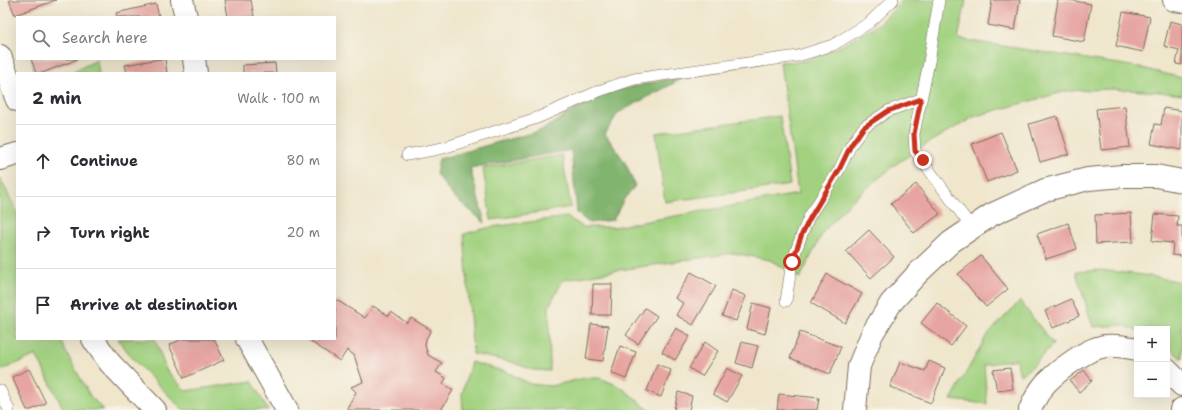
<!DOCTYPE html>
<meta charset="utf-8">
<style>
body{margin:0;font-family:"Shantell Sans",sans-serif;background:#f2f2f3;color:#2b2b33}
.controls{position:absolute;right:12px;bottom:12px;display:grid;overflow:hidden;border-radius:0px;box-shadow:0 4px 16px #0002}
.controls button{width:36px;height:36px;display:grid;place-items:center;padding:0;border:0;border-bottom:1px solid #e1e1e2;background:#fff;color:#2b2b33;font:20px sans-serif}
.stop{position:absolute;width:12px;height:12px;margin:-9px;border:3px solid #c8321e;border-radius:50%;background:#fff}
.stop.end{background:#c8321e;border-color:#fff;box-shadow:0 1px 4px #0008}
.list{margin:0;padding:0;list-style:none}
h2{display:flex;justify-content:space-between;align-items:center;height:52px;margin:0;padding:0 16px;font-size:17px}
h2 small{font-size:13px;font-weight:400;color:#7c7c81}
.list li{display:grid;grid-template-columns:26px 1fr auto;gap:12px;align-items:center;box-sizing:border-box;height:72px;padding:0 16px;border-top:1px solid #e1e1e2}
.list b{display:block;font-size:15px;white-space:nowrap}
.list em{font-size:13px;font-style:normal;color:#7c7c81}
.icon{flex:none;width:22px;height:22px;fill:none;stroke:currentColor;stroke-width:2;stroke-linecap:round;stroke-linejoin:round}
.map{position:relative;flex:none;width:1182px;height:410px;overflow:hidden}
.search{position:absolute;background:#fff;box-shadow:0 4px 16px #0002;left:16px;top:16px;width:320px;height:44px;display:flex;align-items:center;gap:10px;box-sizing:border-box;padding:0 14px;border-radius:0px;color:#7c7c81;font-size:15px}
.panel{position:absolute;background:#fff;box-shadow:0 4px 16px #0002;left:16px;top:72px;width:320px;height:268px;border-radius:0px}
.map>svg:first-child{display:block}
.green{fill:#a2d280;stroke:#6e7e4f}
.forest{fill:#81b46e;stroke:#5e6f46}
.building{fill:#e7a5a2}
.lines{fill:none;stroke-linecap:round;stroke-linejoin:round}
.service-casing{stroke:#7a6c5b;stroke-width:12}
.minor-casing{stroke:#7a6c5b;stroke-width:24}
.service{stroke:#fff;stroke-width:11}
.minor{stroke:#fff;stroke-width:22}
.route{stroke:#c8321e;stroke-width:5}
</style>
<div class="map">
<svg width="1182" height="410" viewBox="0 0 1182 410">
<rect width="100%" height="100%" fill="#f7f3e8"/>
<filter id="ink" filterUnits="userSpaceOnUse"><feTurbulence type="fractalNoise" baseFrequency=".025" numOctaves="2"/><feDisplacementMap in="SourceGraphic" scale="8" xChannelSelector="R" yChannelSelector="G"/><feConvolveMatrix kernelMatrix="1 2 1 2 8 2 1 2 1" color-interpolation-filters="sRGB"/></filter>
<filter id="wash" filterUnits="userSpaceOnUse"><feTurbulence type="fractalNoise" baseFrequency=".012" numOctaves="4" result="noise"/><feDisplacementMap in="SourceGraphic" scale="16" xChannelSelector="R" yChannelSelector="G"/><feGaussianBlur stdDeviation="0.9" result="paint"/><feColorMatrix in="noise" values="0 0 0 0 0 0 0 0 0 0 0 0 0 0 0 0 0 1.4 0 .05"/><feComposite in="paint" operator="in"/></filter>
<g filter="url(#wash)">
<rect width="100%" height="100%" fill="#efe6cc"/>
<path class="green" d="M903 0H966L958 39 1138 67 1182 78V95L1160 92 1110 89 1067 91 976 116 933 140 896 164 851 201 823 232 800 278 770 260 733 253 613 271 563 280 549 306 550 371 533 370 511 362 473 354 464 234 491 227 567 217 583 227H614L798 194 780 62 806 61 843 45 879 24Z
M97 60 99 73H70Z
M780 116 790 185 665 202 656 133Z
M562 155 571 207 491 220 483 168Z
M0 178 17 212V339H61L65 350 90 396 104 410H64L36 355 2 370 0 366Z
M1099 270 1143 275 1182 282V359L1167 346V329H1137V331L1123 325 1093 327 1076 272Z
M1020 301 1053 344 1033 366 1020 375 1016 359 984 365 987 404 951 400 987 335Z
M118 339H155L166 370 186 391 252 381 268 410H183L134 360Z
M471 362 507 372 530 384 551 386 585 378H600L621 387 649 410H463L462 394Z"/>
<path class="forest" d="M691 74 618 113 605 134 625 162 635 186 624 199 613 220 589 223 577 213 571 150 470 168 485 223 452 195 436 174 439 159 502 141 543 130 596 95Z"/>
<g id="blocks">
<path class="building" d="M9 0H56L15 15Z
M225 0H251L254 17H228Z
M992 0H1020L1015 30 988 25Z
M1058 0H1069L1091 4 1084 42 1052 36Z
M156 4 159 17H117L116 13Z
M1123 12 1150 17 1143 52 1116 46Z
M1170 21 1182 24V65L1176 64 1179 50 1164 46Z
M31 59H78L42 73H36Z
M159 59H165L167 73H127L125 65Z
M275 63 276 73H243V65Z
M1125 106 1130 147 1101 150 1096 109Z
M1164 108 1182 111V150L1151 144 1155 124 1161 125Z
M1057 116 1069 154 1040 162 1029 124Z
M1001 132 1017 170 987 182 972 144Z
M916 184 940 214 914 233 891 204Z
M1131 213 1133 242 1096 244 1095 215Z
M1155 214 1178 216 1177 226H1182V256L1172 255 1173 243 1152 241Z
M1068 223 1077 249 1046 259 1037 234Z
M869 230 894 257 871 278 846 251Z
M981 256 1008 289 986 307 958 274Z
M691 272 716 286 693 325 676 315 683 303 675 298Z
M827 274 862 294 845 323 811 303Z
M593 284H612L611 315H592Z
M732 290 746 296 736 321 722 316Z
M335 299 365 318 373 306 389 316 391 312 407 323 411 318 431 330 426 339 425 346 428 355 442 363 436 372 446 378 443 384 453 390 441 410H346L356 392 351 387 363 382 354 355 347 350 340 361 308 340 309 339H335Z
M1071 299 1079 316 1053 328 1045 311Z
M753 303 771 308 765 334 747 329Z
M937 303 966 326 951 346 921 323Z
M645 308 657 316 638 344 626 335Z
M591 324 608 326 603 361 586 359Z
M676 328 690 336 675 360 662 352Z
M800 332 841 347 830 374 790 358Z
M182 339H214L224 360 184 378 169 345Z
M705 342 718 351 702 376 689 368Z
M742 342 758 346 752 368 736 363Z
M620 346 636 352 626 379 611 373Z
M929 361 945 368 931 403 890 387 900 362 925 371Z
M657 364 671 370 661 397 647 391Z
M727 368 742 376 727 402 713 394Z
M1010 368 1013 389 997 391 993 370Z
M29 369 46 403 31 410H27L12 377Z
M1084 370 1092 381 1079 392 1070 381Z
M678 392 692 396 689 410H674Z
M779 394 819 398 817 410H777Z"/>
</g>
</g>
<g filter="url(#ink)">
<use href="#blocks" fill-opacity="0" stroke="#7a6c5b" stroke-width="1"/>
<g class="lines">
<g class="service-casing">
<path id="service" d="M939 0 929 62 914 134 915 151 972 228
M407 155 443 148 537 118 599 91 634 79 798 56 833 45 869 23 893 0
M786 301 792 262 802 234 809 217 839 170 851 145 864 127 888 111 921 99
M0 390 9 410"/>
</g>
<g class="minor-casing">
<path id="minor" d="M182 0 186 17
M1174 0 1182 1
M0 56 17 100
M194 59 196 73
M0 159 17 154
M93 339 110 363 155 410
M247 339 287 410
M1167 370 1182 385
M855 410 859 366 872 334 891 303 918 273 951 242 991 215 1045 190 1088 179 1123 176H1156L1182 181
M1030 410C1034 400 1039 391 1046 383 1059 370 1087 348 1106 346 1116 345 1127 347 1137 349
M1181 410 1182 409"/>
</g>
<use href="#service" class="service"/>
<use href="#minor" class="minor"/>
</g>
</g>
<g class="lines" filter="url(#ink)">
<path class="route" d="M792 262 802 234 810 218 839 170 851 145 864 127 888 111 921 99 914 134 915 151 923 160"/>
</g>
</svg>
<div class="controls">
<button>+</button>
<button>−</button>
</div>
<div class="stop" style="left:792px;top:262px"></div>
<div class="stop end" style="left:923px;top:160px"></div>
<div class="search"><svg class="icon" aria-label="search" viewBox="0 0 24 24"><circle cx="10" cy="10" r="6"/><path d="M15 15l6 6"/></svg>Search here</div>
<section class="panel">
<h2>2 min<small>Walk · 100 m</small></h2>
<ul class="list">
<li><svg class="icon" aria-label="ahead" viewBox="0 0 24 24"><path d="M12 20V5M6 11l6-6 6 6"/></svg><div><b>Continue</b></div><em>80 m</em></li>
<li><svg class="icon" aria-label="right" viewBox="0 0 24 24"><path d="M7 20v-9h11M14 6l5 5-5 5"/></svg><div><b>Turn right</b></div><em>20 m</em></li>
<li><svg class="icon" aria-label="arrive" viewBox="0 0 24 24"><path d="M6 21V4h12l-3 4 3 4H6"/></svg><div><b>Arrive at destination</b></div></li>
</ul>
</section>
</div>
